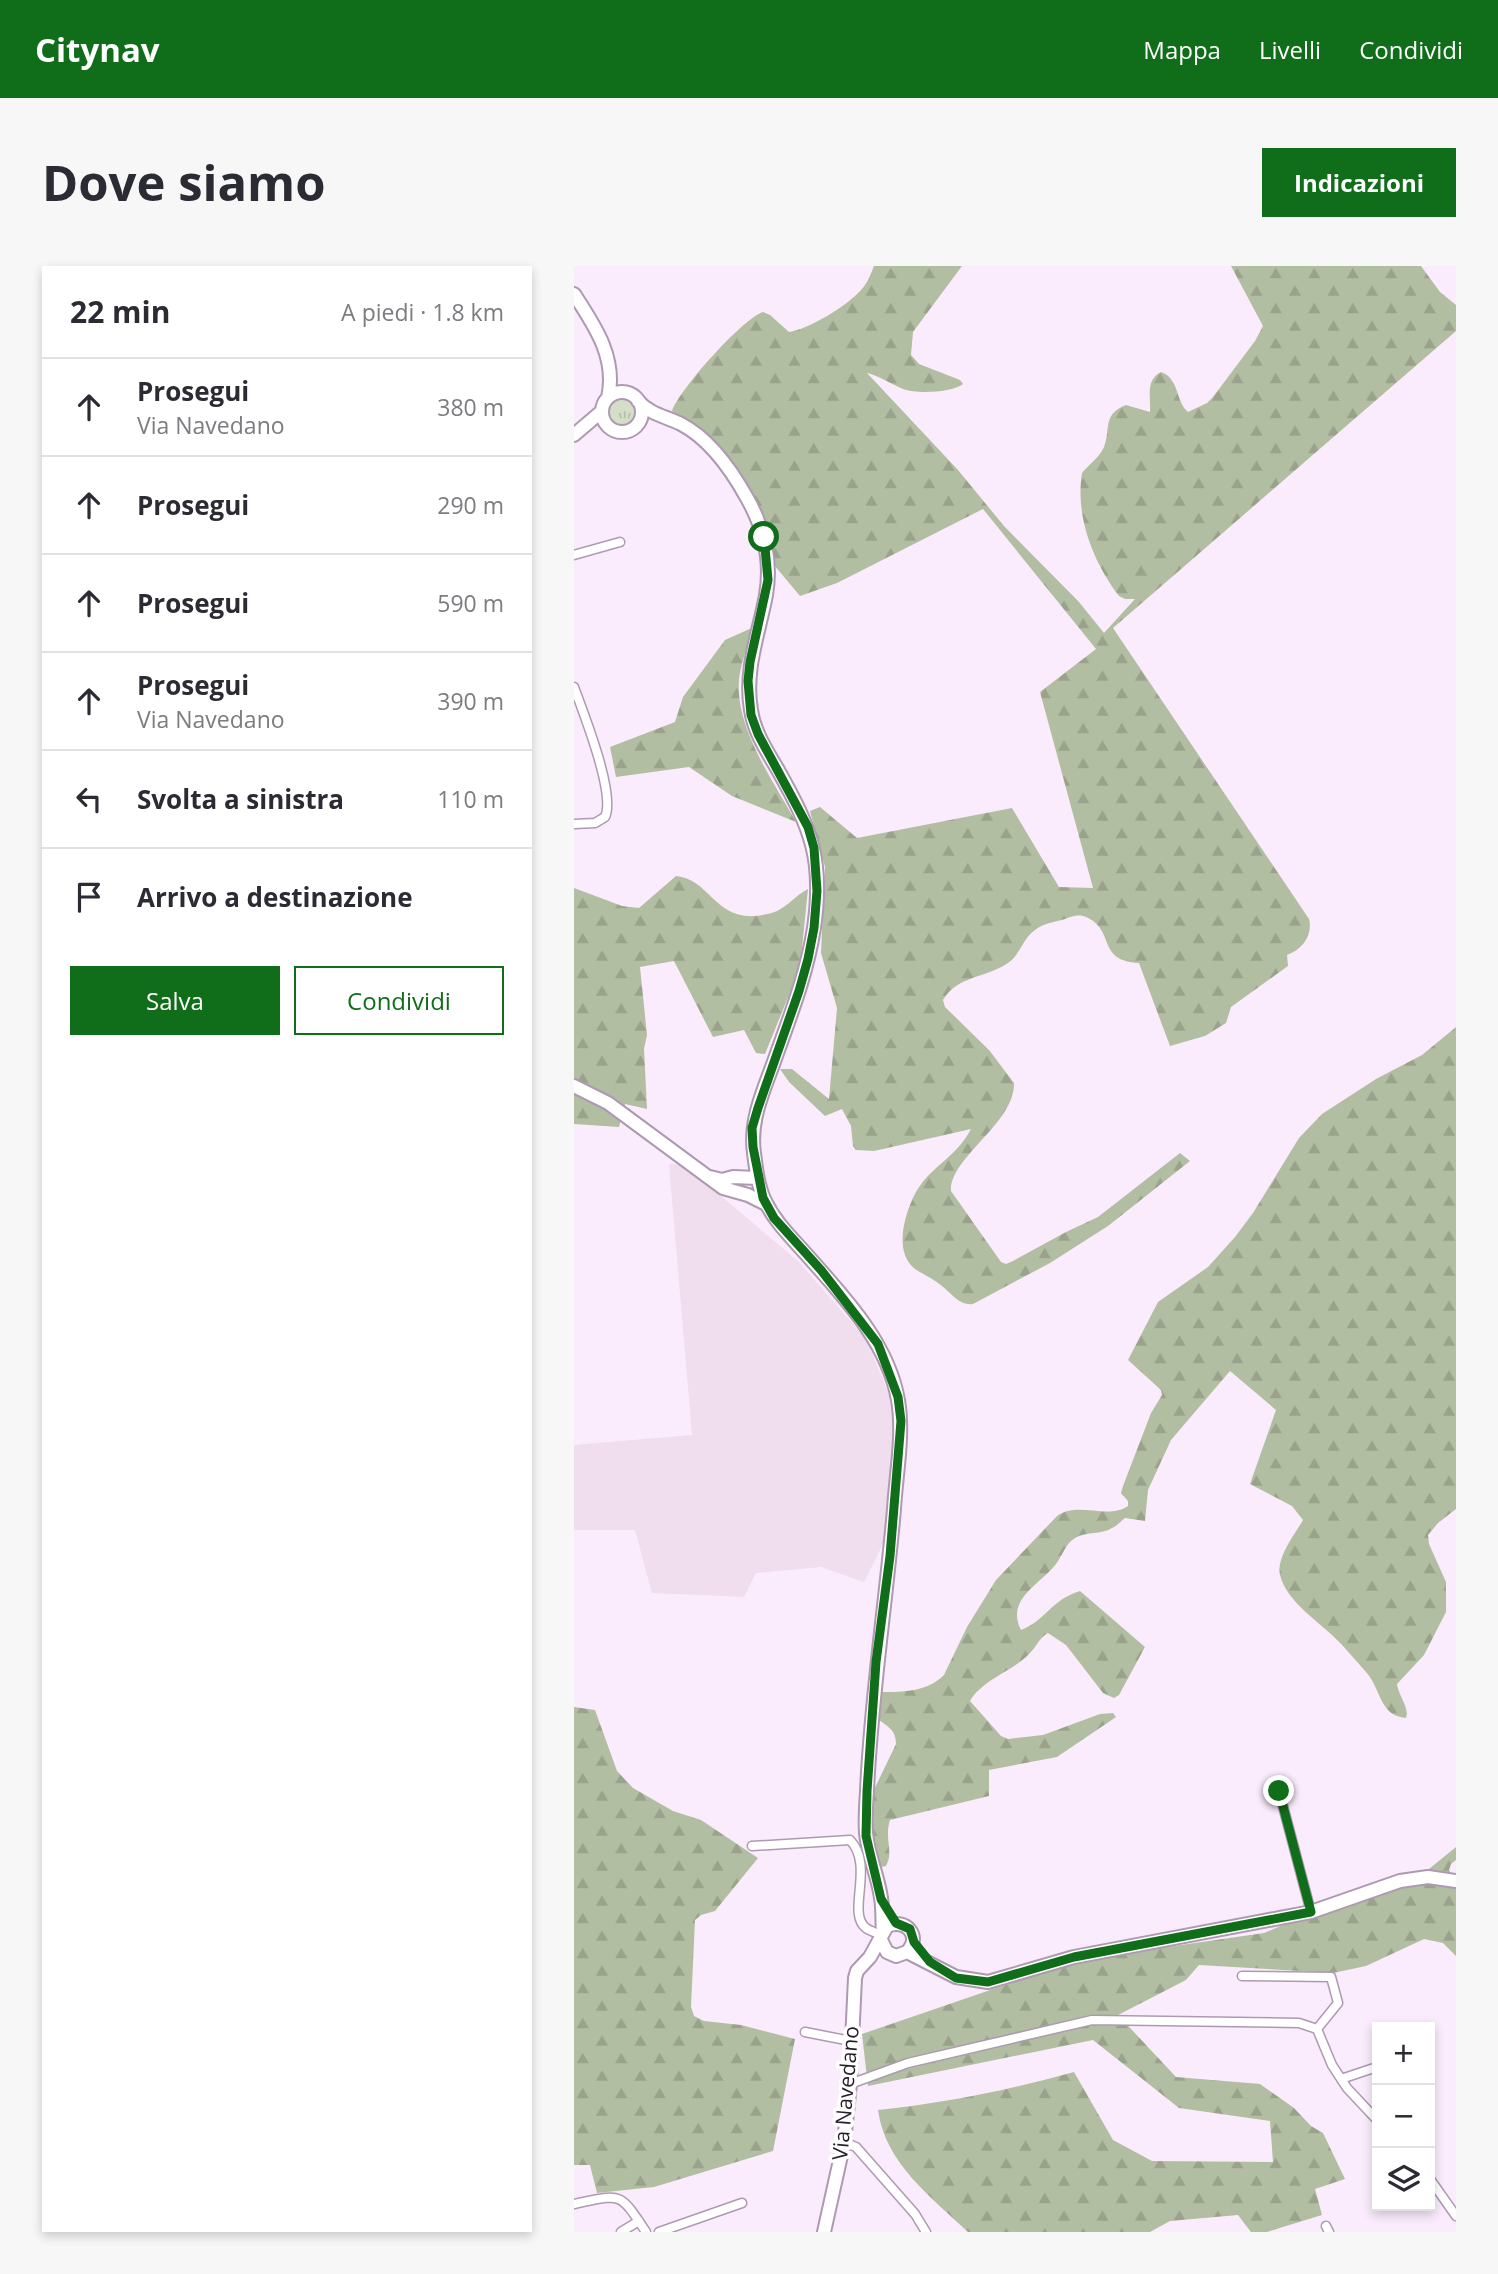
<!DOCTYPE html>
<html lang="it">
<meta charset="utf-8">
<style>
body{margin:0;font-family:"Open Sans",sans-serif;background:#f7f7f7;color:#2b2b33}
.controls{position:absolute;right:21px;bottom:21px;display:grid;overflow:hidden;border-radius:0px;box-shadow:0 4px 10px #0003}
.controls button{width:63px;height:63px;display:grid;place-items:center;padding:0;border:0;border-bottom:2px solid #e1e1e2;background:#fff;color:#2b2b33;font:35px sans-serif}
.stop{position:absolute;width:21px;height:21px;margin:-16px;border:5px solid #106d19;border-radius:50%;background:#fff}
.stop.end{background:#106d19;border-color:#fff;box-shadow:0 2px 7px #0008}
.list{margin:0;padding:0;list-style:none}
h2{display:flex;justify-content:space-between;align-items:center;height:91px;margin:0;padding:0 28px;font-size:30px}
h2 small{font-size:23px;font-weight:400;color:#7c7c81}
.list li{display:grid;grid-template-columns:46px 1fr auto;gap:21px;align-items:center;box-sizing:border-box;height:98px;padding:0 28px;border-top:2px solid #e1e1e2}
.list b{display:block;font-size:26px;white-space:nowrap}
.list p{margin:0;font-size:23px;white-space:nowrap;color:#7c7c81}
.list em{font-size:23px;font-style:normal;color:#7c7c81}
.actions{display:flex;gap:14px;padding:21px 28px}
.actions a{flex:1;padding:16px 0;border:2px solid #106d19;border-radius:0px;text-align:center;font-size:24px;color:#106d19}
.actions .main{background:#106d19;color:#fff}
.icon{flex:none;width:38px;height:38px;fill:none;stroke:currentColor;stroke-width:2;stroke-linecap:round;stroke-linejoin:round}
.map{position:relative;flex:none;width:882px;height:1966px;overflow:hidden;border-radius:0px}
header{display:flex;align-items:center;gap:42px;box-sizing:border-box;height:98px;padding:0 35px;background:#106d19;color:#fff}
header strong{font-size:33px}
nav{display:flex;gap:38px;margin-inline-start:auto;font-size:24px}
.intro{display:flex;align-items:center;justify-content:space-between;box-sizing:border-box;height:168px;padding:0 42px}
h1{margin:0;font-size:49px}
.button{padding:18px 32px;border-radius:0px;background:#106d19;color:#fff;font-size:24px;font-weight:700}
main{display:flex;gap:42px;padding:0 42px}
aside{flex:1;background:#fff;border-radius:0px;box-shadow:0 4px 10px #0003}
.map>svg:first-child{display:block}
.industrial{fill:#f0dded}
.grass{fill:url(#grass-tufts)}
.forest{fill:url(#forest-firs)}
.lines{fill:none;stroke-linecap:round;stroke-linejoin:round}
.street-casing{stroke:#ae99b2;stroke-width:11}
.secondary-casing{stroke:#ae99b2;stroke-width:16}
.street{stroke:#fff;stroke-width:8}
.secondary{stroke:#fff;stroke-width:12}
.route{stroke:#106d19;stroke-width:9}
.labels{text-anchor:middle;dominant-baseline:central;stroke-width:7;stroke-linejoin:round;paint-order:stroke}
.street-label{font-size:21px;fill:#261e28;stroke:#fff}
</style>
<header>
<strong>Citynav</strong>
<nav><a>Mappa</a><a>Livelli</a><a>Condividi</a></nav>
</header>
<div class="intro"><h1>Dove siamo</h1><a class="button">Indicazioni</a></div>
<main>
<aside>
<h2>22 min<small>A piedi · 1.8 km</small></h2>
<ul class="list">
<li><svg class="icon" aria-label="ahead" viewBox="0 0 24 24"><path d="M12 20V5M6 11l6-6 6 6"/></svg><div><b>Prosegui</b><p>Via Navedano</p></div><em>380 m</em></li>
<li><svg class="icon" aria-label="ahead" viewBox="0 0 24 24"><path d="M12 20V5M6 11l6-6 6 6"/></svg><div><b>Prosegui</b></div><em>290 m</em></li>
<li><svg class="icon" aria-label="ahead" viewBox="0 0 24 24"><path d="M12 20V5M6 11l6-6 6 6"/></svg><div><b>Prosegui</b></div><em>590 m</em></li>
<li><svg class="icon" aria-label="ahead" viewBox="0 0 24 24"><path d="M12 20V5M6 11l6-6 6 6"/></svg><div><b>Prosegui</b><p>Via Navedano</p></div><em>390 m</em></li>
<li><svg class="icon" aria-label="left" viewBox="0 0 24 24"><path d="M17 20v-9H6M10 6l-5 5 5 5"/></svg><div><b>Svolta a sinistra</b></div><em>110 m</em></li>
<li><svg class="icon" aria-label="arrive" viewBox="0 0 24 24"><path d="M6 21V4h12l-3 4 3 4H6"/></svg><div><b>Arrivo a destinazione</b></div></li>
</ul>
<div class="actions"><a class="main">Salva</a><a>Condividi</a></div>
</aside>
<div class="map">
<svg width="882" height="1966" viewBox="0 0 882 1966">
<defs>
<pattern id="grass-tufts" width="24" height="20" patternUnits="userSpaceOnUse" patternTransform="scale(1.75)"><rect width="24" height="20" fill="#d5dec7"/><path d="M3 7l-1-3M5 7V3M7 7l1-3M15 17l-1-3M17 17v-4M19 17l1-3" fill="none" stroke="#b7beab"/></pattern>
<pattern id="forest-firs" width="22" height="20" patternUnits="userSpaceOnUse" patternTransform="scale(1.75)"><rect width="22" height="20" fill="#b2bea1"/><path d="M5 1l3.5 6h-7zM16 11l3.5 6h-7z" fill="#99a38b"/></pattern>
</defs>
<rect width="100%" height="100%" fill="#faecfc"/>
<path class="industrial" d="M95 898 110 899 224 995 292 1073 320 1141 314 1268 290 1316 247 1301 182 1307 170 1331 78 1327 61 1264H0V1179L118 1169Z"/>
<path class="grass" d="M35 146a13 13 0 1 1 26 0a13 13 0 1 1-26 0Z"/>
<path class="forest" d="M300 0H388L339 66 337 89 345 98 386 114 389 118C377 127 342 128 329 123 317 118 305 110 293 107L384 204 430 260 505 336 530 367 561 333H551L545 330C519 296 501 250 508 207 515 198 525 192 530 181 537 164 528 148 552 139L576 146C577 131 571 114 587 106 606 113 601 135 614 146L633 137 639 131 681 75 689 60 657 0H847L866 26 882 39V65L539 362 735 653C739 669 729 683 713 689L714 700 657 741 652 757 631 770 596 780 565 697C522 695 542 664 512 651 504 648 499 650 491 653 482 656 469 657 461 664 449 672 446 689 434 697 413 712 384 709 369 734L371 741 415 784 440 817C441 857 375 892 377 925L427 996 432 998 439 995 492 966 524 951 606 887 616 895 534 960 476 997 399 1038C386 1040 378 1028 368 1020 360 1013 350 1009 341 1003 320 987 330 951 339 932 353 901 381 894 397 863L300 885 282 884 279 880 277 860 268 843 251 850 215 816 206 803H218L255 833 263 742 247 687 251 601 236 545 246 541 283 572 438 542 485 621 519 622 466 426 522 383 409 243 263 317 226 330 200 299 197 272 185 241 148 182 111 152 98 145C106 123 168 53 189 46L196 49 215 66C235 63 273 40 287 24 293 18 297 8 300 0Z
M180 361C176 375 170 388 167 402 154 453 199 514 222 556L158 530 115 501 42 511 36 481 101 456 109 431 151 374Z
M102 610C135 613 141 653 181 650 189 649 196 648 203 645 214 640 222 629 234 623L226 702 191 788 182 787 170 764 139 771 100 695 66 701 73 769 70 783 73 843 51 838 45 861 0 858V622L48 640 65 642Z
M882 761V1243L864 1257 854 1269 855 1278 872 1316V1346L850 1389 823 1418C824 1429 836 1442 832 1452 805 1450 807 1422 792 1406 781 1394 771 1381 759 1370 741 1353 712 1334 706 1309 702 1292 721 1268 729 1254L718 1240 676 1218 702 1144 656 1105 597 1174 574 1224 571 1255 551 1252C547 1255 543 1260 538 1262 527 1269 513 1265 501 1272 491 1278 489 1289 482 1298 467 1318 431 1333 447 1364 470 1356 478 1333 506 1325L571 1381 545 1429 540 1432 529 1427 492 1379 474 1367C465 1372 463 1380 456 1387 438 1406 409 1413 396 1435L427 1470 434 1473 469 1469 526 1448 539 1447 542 1451 483 1491 415 1504V1530L316 1554C310 1572 320 1586 312 1600L295 1603 297 1530 322 1478C322 1465 315 1461 305 1454L307 1426C329 1426 353 1426 370 1409L393 1361 422 1314 483 1250C504 1235 534 1254 554 1240V1235L547 1227 549 1220 577 1147 588 1129 587 1124 554 1094 584 1036 634 1001 661 971 679 947 725 872 748 848 802 813 848 789Z
M0 1441 21 1444 43 1505 59 1522 99 1545 127 1554 184 1592 141 1645 127 1649 121 1654 117 1741 120 1750 130 1755 167 1759 221 1773 199 1885 80 1921 23 1927 16 1899H0Z
M882 1581V1594L877 1598 875 1604 882 1615V1690L869 1677 850 1673 792 1700 759 1707 625 1699 612 1714 544 1749 602 1811 686 1818 720 1842 737 1860 749 1867 771 1913 741 1923 748 1949 693 1966H677L664 1949 596 1955 576 1966H394C357 1931 311 1897 304 1844 371 1837 435 1824 500 1806L539 1874 578 1895 699 1896 696 1855 605 1842 519 1774 294 1820 288 1768 472 1705 545 1688 690 1667 786 1627 855 1603Z"/>
<g class="lines">
<g class="street-casing">
<path id="street" d="M0 289 46 276
M0 421C9 446 42 528 31 551L21 557 0 558
M705 1525 737 1646
M178 1580 276 1574C301 1600 272 1647 292 1662 296 1665 303 1667 307 1669
M668 1710 757 1711 764 1737 743 1763 758 1799 773 1822 803 1854
M231 1766 277 1775
M767 1813 803 1801
M276 1818 334 1797 518 1754 725 1757 743 1763
M270 1876 282 1881 341 1948 352 1966
M856 1913 882 1950
M0 1938C48 1928 45 1925 72 1966
M752 1960 755 1966
M47 1966 65 1955
M85 1966 168 1937"/>
</g>
<g class="secondary-casing">
<path id="secondary" d="M0 28C21 60 43 92 34 132
M28 146a20 20 0 1 1 40 0a20 20 0 1 1-40 0Z
M64 135C77 149 91 150 107 158 136 173 158 205 173 232 190 262 198 294 192 329 185 367 170 404 177 444 180 466 193 485 204 504 237 563 250 593 240 662 233 707 217 748 202 790 191 822 175 853 180 887 182 903 184 921 191 935 201 956 217 971 232 988 269 1030 314 1076 324 1134 330 1169 322 1208 320 1243 312 1337 297 1431 293 1525 292 1539 291 1554 292 1567 294 1589 304 1610 307 1632 309 1643 308 1655 309 1666
M0 169 28 145
M0 820 34 837 149 922 174 929 192 938
M136 911 148 914 159 911 183 912
M333 1686 382 1711 414 1716 500 1691 737 1646 826 1615 854 1611 882 1615
M250 1966 270 1876 276 1818 281 1712 283 1705 296 1691 313 1660C332 1652 348 1670 333 1686L322 1690 313 1686 307 1674"/>
</g>
<use href="#street" class="street"/>
<use href="#secondary" class="secondary"/>
</g>
<g class="lines">
<path class="route" d="M190 271 194 314 176 396 174 415 177 449 184 468 234 561 240 582 243 625 240 662 234 693 225 725 184 842 178 862 179 881 189 932 200 952 247 1004 304 1078 324 1131 327 1155 316 1290 302 1396 293 1525 292 1570 307 1633 322 1657 336 1663 340 1676 356 1696 382 1712 414 1716 500 1691 737 1646 705 1525"/>
</g>
<g class="labels">
<g class="street-label">
<text transform="translate(271 1827) rotate(-85)">Via Navedano</text>
</g>
</g>
</svg>
<div class="controls">
<button>+</button>
<button>−</button>
<button><svg class="icon" aria-label="layers" viewBox="0 0 24 24"><path d="M12 4l9 5-9 5-9-5zM3 14l9 5 9-5"/></svg></button>
</div>
<div class="stop" style="left:190px;top:271px"></div>
<div class="stop end" style="left:705px;top:1525px"></div>
</div>
</main>
